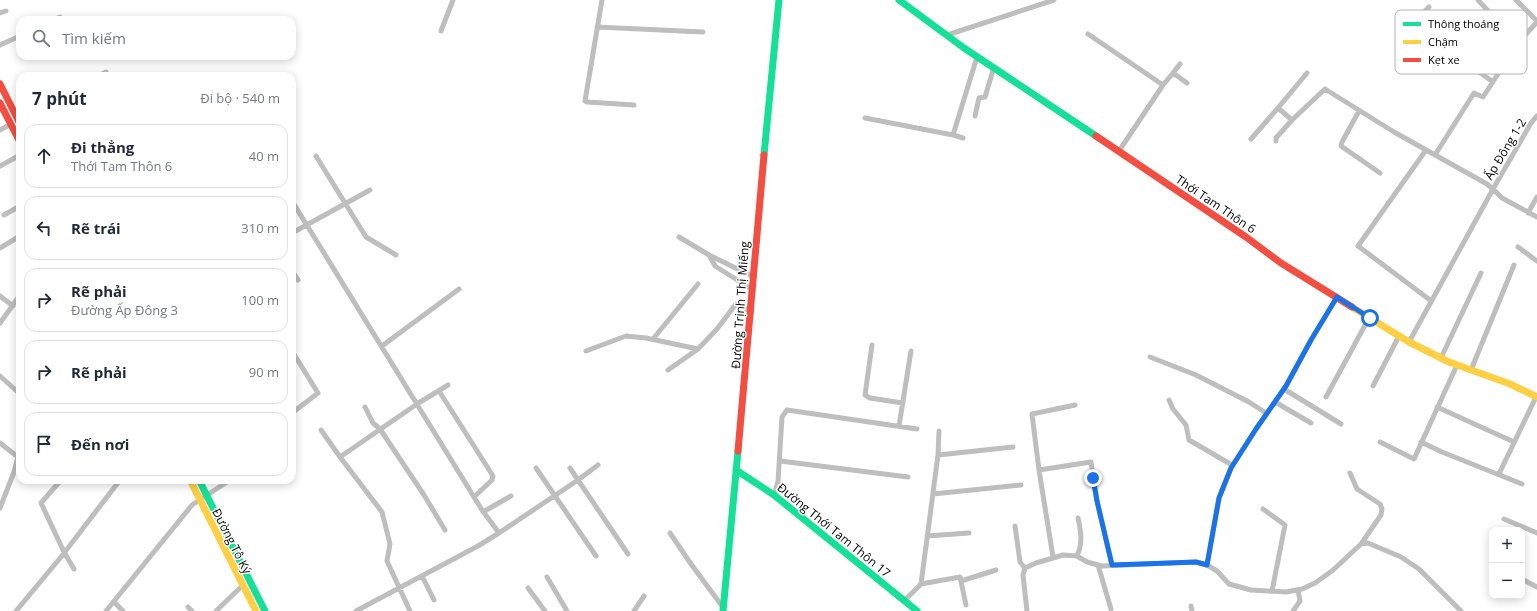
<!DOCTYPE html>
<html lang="vi">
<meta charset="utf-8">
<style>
body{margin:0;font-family:"Open Sans",sans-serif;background:#f2f2f3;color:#1f2937}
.controls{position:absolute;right:12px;bottom:12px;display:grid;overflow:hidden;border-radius:8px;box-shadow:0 2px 10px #0003}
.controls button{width:36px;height:36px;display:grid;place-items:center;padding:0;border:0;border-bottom:1px solid #e0e1e3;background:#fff;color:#1f2937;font:20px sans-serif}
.stop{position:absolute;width:12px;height:12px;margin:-9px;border:3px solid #1a73e8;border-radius:50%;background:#fff}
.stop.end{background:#1a73e8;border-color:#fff;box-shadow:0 1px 4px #0008}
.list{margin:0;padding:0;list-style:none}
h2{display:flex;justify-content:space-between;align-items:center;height:52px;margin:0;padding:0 16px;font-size:17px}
h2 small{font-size:13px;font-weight:400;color:#747a83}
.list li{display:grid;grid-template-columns:26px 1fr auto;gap:12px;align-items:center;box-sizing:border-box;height:64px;margin:0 8px 8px;padding:0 8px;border:1px solid #e0e1e3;border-radius:12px}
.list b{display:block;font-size:15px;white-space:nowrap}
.list p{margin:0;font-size:13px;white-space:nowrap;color:#747a83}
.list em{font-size:13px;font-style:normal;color:#747a83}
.icon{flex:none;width:22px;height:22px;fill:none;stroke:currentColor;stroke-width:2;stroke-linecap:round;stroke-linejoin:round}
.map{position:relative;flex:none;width:1537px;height:611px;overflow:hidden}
.search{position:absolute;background:#fff;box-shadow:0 2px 10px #0003;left:16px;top:16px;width:280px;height:44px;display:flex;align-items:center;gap:10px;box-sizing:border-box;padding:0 14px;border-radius:12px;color:#747a83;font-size:15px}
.panel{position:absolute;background:#fff;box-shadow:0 2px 10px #0003;left:16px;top:72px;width:280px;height:412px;border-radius:12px}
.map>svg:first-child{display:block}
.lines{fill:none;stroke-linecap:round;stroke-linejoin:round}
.street{stroke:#bebebe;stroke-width:5}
.fast{stroke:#16e098;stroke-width:7}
.slow{stroke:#ffcf43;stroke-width:7}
.jam{stroke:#f24e42;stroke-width:7}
.route{stroke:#1a73e8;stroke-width:5}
.labels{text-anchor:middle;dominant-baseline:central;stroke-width:3;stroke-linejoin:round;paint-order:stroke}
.street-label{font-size:12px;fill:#000;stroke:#fff}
.key{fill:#fff;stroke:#b2b2b2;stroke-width:1}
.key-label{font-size:11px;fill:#000}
</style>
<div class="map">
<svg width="1537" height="611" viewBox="0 0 1537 611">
<rect width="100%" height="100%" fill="#fff"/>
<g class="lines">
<path class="street" d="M602 0 585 101 587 102 634 105
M1478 0 1518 43
M1516 0 1537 21
M1429 7 1413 22 1415 25 1493 82
M0 13 6 11
M54 20 60 17
M597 27 703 32
M441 31 453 0
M1088 34 1163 85 1119 151
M947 35 1054 0
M0 45 20 36
M1173 73 1180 64
M1307 73 1278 108 1292 120 1325 89 1394 132 1487 184 1493 189 1409 342
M98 76 106 72
M1163 85 1173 73 1187 83
M1359 111 1342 142 1341 146 1380 173
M975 116 979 98 985 97 994 67
M1537 116 1531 123 1493 189 1502 198 1537 217
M865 118 953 135
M0 130 11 124
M963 138 953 135 977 57
M1251 139 1278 108
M1276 141V138L1292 120
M1426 150 1358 246 1430 300
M1435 155 1474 93 1483 97 1518 43 1537 22
M316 156 366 237 396 255
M0 166 20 155
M292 201 482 510 499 533 578 480 628 554
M1528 213 1537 197
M4 215 20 206
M292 233 370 190
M679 237 709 255 715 266 753 290
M1518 247 1537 261
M0 248 20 236
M709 255 754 277
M292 271 298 280
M0 296 13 306
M0 323 20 295
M653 339 698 284
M872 345 865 395 870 398 903 403
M382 346 459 289
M292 351 318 393 292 413
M586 351 626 336 646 338 698 349 717 329 736 304 752 312
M1150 357 1196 375 1249 402 1266 413
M1441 358 1481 273
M668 370 698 349
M1471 370 1514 265
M0 376 20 394
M1373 386 1399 336
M1284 389 1341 424
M439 391 493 476 492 480 474 497
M1326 397 1369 318
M1169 400 1173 409 1186 425 1189 440 1232 465
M1275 402 1311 423
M365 407 373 423 380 429 424 495 445 530
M1437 407 1514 442
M899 426 911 351
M321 430 340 457
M1380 442 1414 459 1457 365
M1421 442 1442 452 1522 484
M0 443 18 457 19 456
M938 455 1013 447
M780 461 908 477
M536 468 596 556
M570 468 578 480 598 465
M1039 470 1091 462 1097 501 1112 565
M1350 473 1357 489 1380 504 1382 509 1381 515 1361 544
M1499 474 1536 397
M61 480 41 503 64 552 74 569
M933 494 1021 485
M774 495 778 482 782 417 787 410 917 429
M0 508 14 472 18 457
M1263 509 1285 525 1272 591
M483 512 511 496
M1504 519 1537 533
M1015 526 1020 562 1025 568
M670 533 691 564 722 606
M927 536 969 533
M1077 556C1083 543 1081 532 1078 518
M1053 557 1039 470 1032 414 1075 405
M1098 565 1111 609
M1207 565 1219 498 1231 468 1256 429 1286 386 1311 340 1337 297
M422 576 434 600
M547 577 567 611
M1522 579 1537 587
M961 581 996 570
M921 584 960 577 966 605
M528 588 545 611
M904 601 921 584 938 455 939 431
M114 602 123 611
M1191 606 1192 611
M188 607 192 611
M16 611 61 557 120 480
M106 611 192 505 230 480
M216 611 243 585
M356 611 478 546 499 533
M410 611 387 561 390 544 382 512 340 457 417 404 448 385
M634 611 644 596
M1027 611 1023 575 1025 568 1036 563 1063 555 1077 556 1087 562 1102 566 1196 562 1207 565 1217 571 1229 584 1251 590 1286 592 1302 589 1315 583 1332 571 1361 544 1368 543 1401 557 1419 569 1461 611
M1293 611 1300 601 1298 590"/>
<path class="fast" d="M899 0 964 48 1096 136
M764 155 779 0
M736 470 774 495 917 611
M199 480 265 611
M723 611 738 451"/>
<path class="slow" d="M1352 307 1409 342 1449 362 1510 384 1537 397
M190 480 256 611"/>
<path class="jam" d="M0 84 20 124
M0 103 20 142
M1096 136 1246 237 1281 263 1352 307
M738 451 764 155"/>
</g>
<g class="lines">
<path class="route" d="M1093 478 1097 501 1112 565 1196 562 1207 565 1219 498 1231 468 1256 429 1286 386 1311 340 1337 297 1370 318"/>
</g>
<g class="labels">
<g class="street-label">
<text transform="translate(1505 149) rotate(-59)">Ấp Đông 1-2</text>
<text transform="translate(1216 204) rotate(34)">Thới Tam Thôn 6</text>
<text transform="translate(740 305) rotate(-86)">Đường Trịnh Thị Miếng</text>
<text transform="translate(834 530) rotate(39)">Đường Thới Tam Thôn 17</text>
<text transform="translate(232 541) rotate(63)">Đường Tô Ký</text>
</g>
</g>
<rect x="1395" y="10" width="132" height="64" rx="6" class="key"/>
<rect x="1403" y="22" width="18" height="4" fill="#16e098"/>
<rect x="1403" y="40" width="18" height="4" fill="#ffcf43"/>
<rect x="1403" y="58" width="18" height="4" fill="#f24e42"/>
<g class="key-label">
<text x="1428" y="28">Thông thoáng</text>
<text x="1428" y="46">Chậm</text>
<text x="1428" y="64">Kẹt xe</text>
</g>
</svg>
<div class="controls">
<button>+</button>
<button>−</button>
</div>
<div class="stop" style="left:1370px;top:318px"></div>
<div class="stop end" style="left:1093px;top:478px"></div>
<div class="search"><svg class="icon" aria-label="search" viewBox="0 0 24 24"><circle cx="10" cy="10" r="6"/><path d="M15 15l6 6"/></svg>Tìm kiếm</div>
<section class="panel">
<h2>7 phút<small>Đi bộ · 540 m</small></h2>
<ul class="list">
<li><svg class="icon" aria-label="ahead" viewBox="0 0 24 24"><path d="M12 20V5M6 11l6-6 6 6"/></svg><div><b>Đi thẳng</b><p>Thới Tam Thôn 6</p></div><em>40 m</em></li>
<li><svg class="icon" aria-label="left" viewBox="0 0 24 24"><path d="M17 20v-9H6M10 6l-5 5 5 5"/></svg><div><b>Rẽ trái</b></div><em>310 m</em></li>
<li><svg class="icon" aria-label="right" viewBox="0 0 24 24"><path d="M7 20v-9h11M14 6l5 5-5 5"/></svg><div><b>Rẽ phải</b><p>Đường Ấp Đông 3</p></div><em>100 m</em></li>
<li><svg class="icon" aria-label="right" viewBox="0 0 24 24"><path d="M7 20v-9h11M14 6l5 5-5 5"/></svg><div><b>Rẽ phải</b></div><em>90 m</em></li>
<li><svg class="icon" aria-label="arrive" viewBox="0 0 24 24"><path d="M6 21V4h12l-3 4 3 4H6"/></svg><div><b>Đến nơi</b></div></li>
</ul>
</section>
</div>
